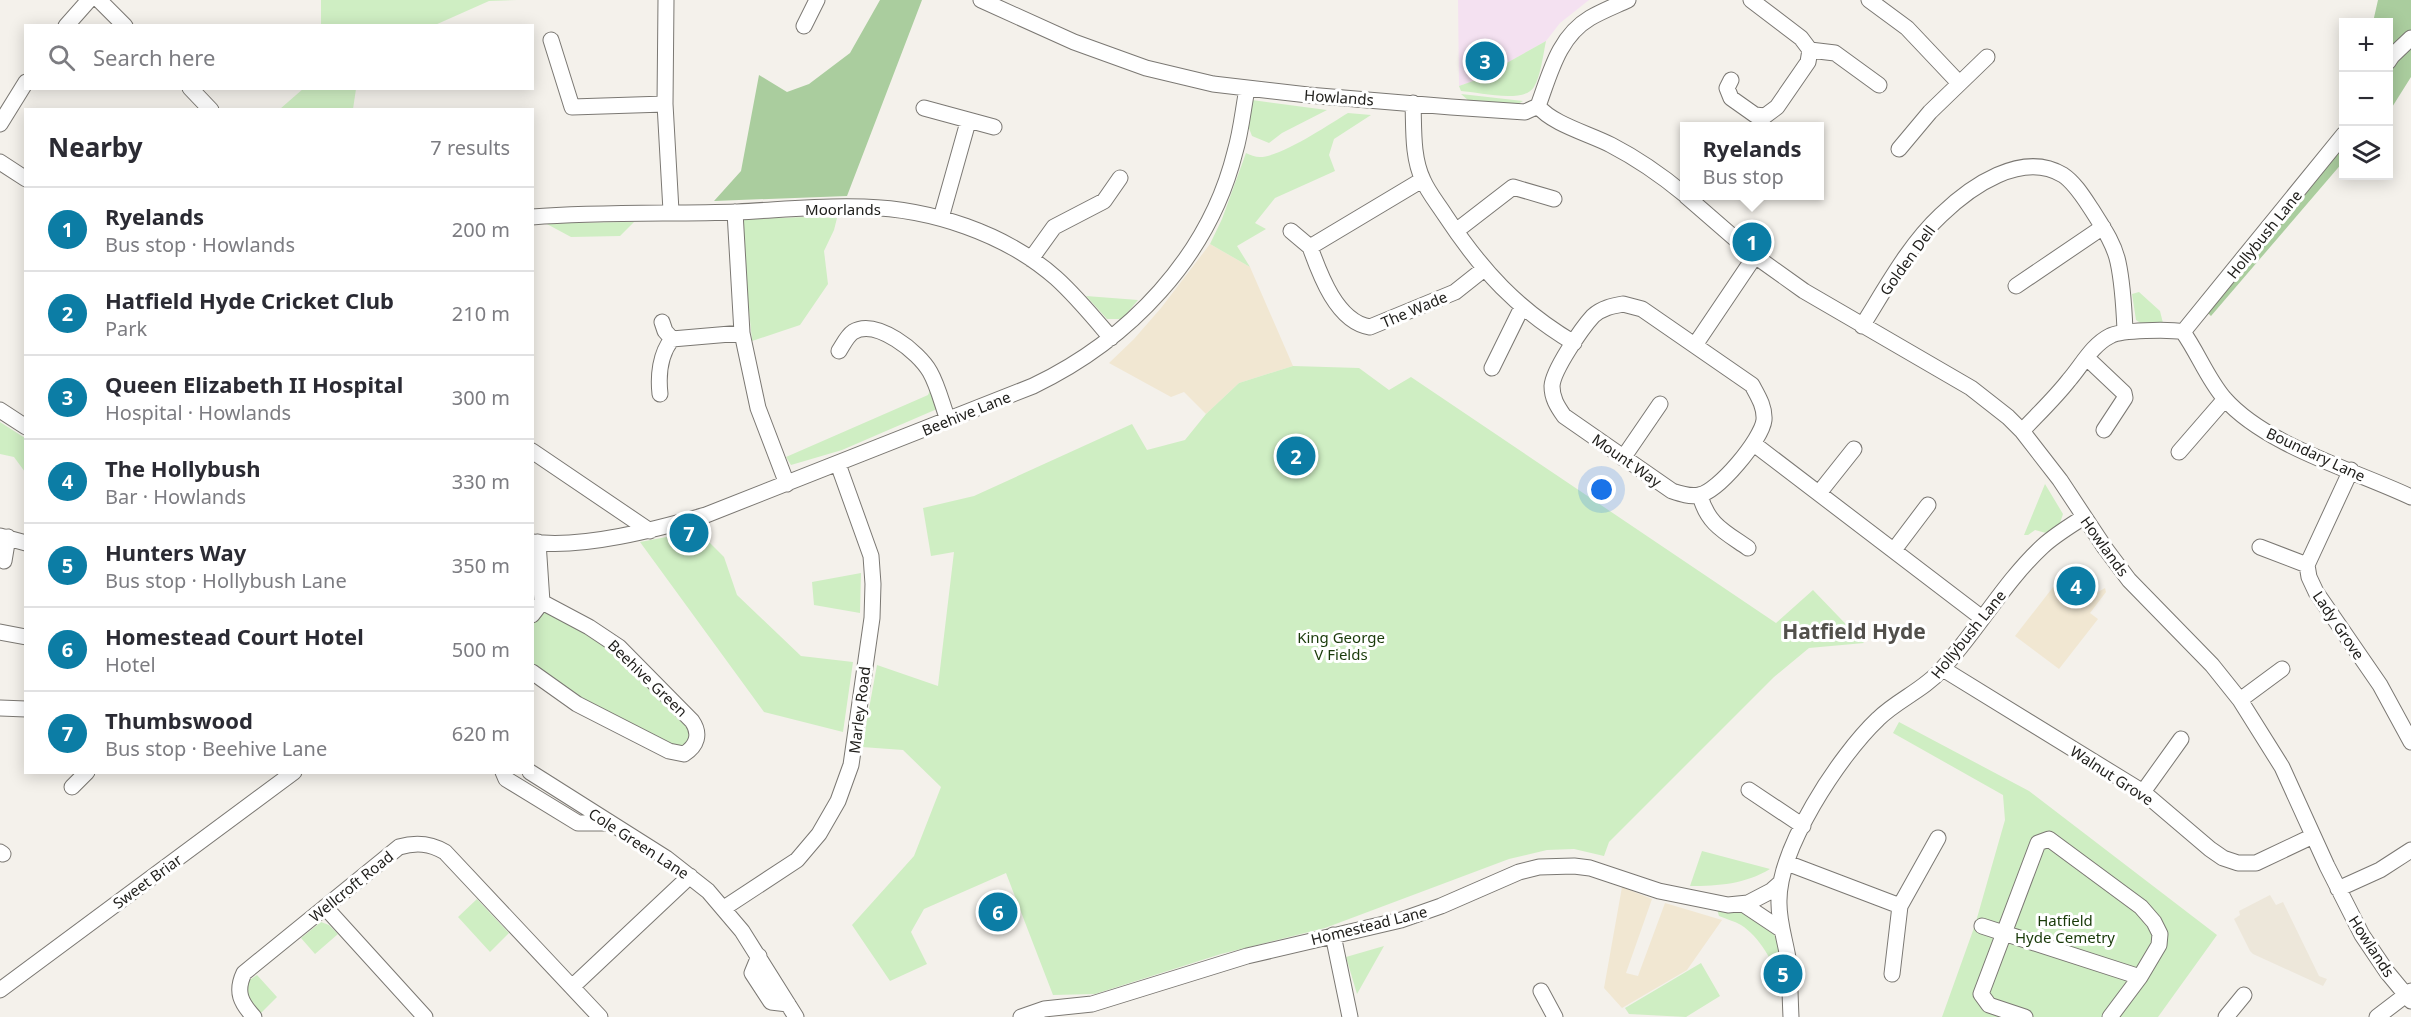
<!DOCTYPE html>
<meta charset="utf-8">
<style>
body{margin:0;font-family:"Noto Sans",sans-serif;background:#f7f7f7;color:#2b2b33}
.controls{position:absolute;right:18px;top:18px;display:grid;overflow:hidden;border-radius:0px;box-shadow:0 3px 15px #0003}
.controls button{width:54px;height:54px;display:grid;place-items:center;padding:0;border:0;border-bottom:2px solid #e1e1e2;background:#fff;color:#2b2b33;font:30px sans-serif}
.you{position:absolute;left:1602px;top:490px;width:21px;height:21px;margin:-15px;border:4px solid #fff;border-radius:50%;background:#1a73e8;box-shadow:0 0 0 9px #1a73e833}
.badge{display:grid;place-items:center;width:39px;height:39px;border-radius:50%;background:#0c7da5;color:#fff;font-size:20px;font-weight:700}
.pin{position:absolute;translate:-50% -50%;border:3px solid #fff;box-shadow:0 2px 6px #0006}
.popup{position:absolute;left:1680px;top:122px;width:144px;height:78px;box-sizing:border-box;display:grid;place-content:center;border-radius:0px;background:#fff;filter:drop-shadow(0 2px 4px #0005);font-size:20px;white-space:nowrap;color:#7c7c81}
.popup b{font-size:22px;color:#2b2b33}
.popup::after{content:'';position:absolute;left:50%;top:100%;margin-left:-12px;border:12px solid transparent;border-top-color:#fff}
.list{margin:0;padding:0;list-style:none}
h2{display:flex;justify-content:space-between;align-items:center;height:78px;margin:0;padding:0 24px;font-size:26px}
h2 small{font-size:20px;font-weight:400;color:#7c7c81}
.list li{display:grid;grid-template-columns:39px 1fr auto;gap:18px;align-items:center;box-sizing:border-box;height:84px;padding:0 24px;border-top:2px solid #e1e1e2}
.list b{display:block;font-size:22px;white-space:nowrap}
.list p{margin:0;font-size:20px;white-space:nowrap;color:#7c7c81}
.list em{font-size:20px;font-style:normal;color:#7c7c81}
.icon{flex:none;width:33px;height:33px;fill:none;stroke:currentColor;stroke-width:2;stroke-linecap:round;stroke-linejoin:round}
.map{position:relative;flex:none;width:2411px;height:1017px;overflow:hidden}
.search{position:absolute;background:#fff;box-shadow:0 3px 15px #0003;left:24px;top:24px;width:510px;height:66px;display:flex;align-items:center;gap:15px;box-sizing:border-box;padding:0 21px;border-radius:0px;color:#7c7c81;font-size:22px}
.panel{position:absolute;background:#fff;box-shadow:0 3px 15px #0003;left:24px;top:108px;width:510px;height:666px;border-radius:0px}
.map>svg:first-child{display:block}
.commercial{fill:#f1e7d2}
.built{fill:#ede7da}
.medical{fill:#f4e1f1}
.green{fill:#cfeec3}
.forest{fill:#aacd9e}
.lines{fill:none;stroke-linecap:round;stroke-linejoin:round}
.minor-casing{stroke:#7b7873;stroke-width:17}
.minor{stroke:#fff;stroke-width:15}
.labels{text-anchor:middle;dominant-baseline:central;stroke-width:6;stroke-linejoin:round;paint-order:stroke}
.street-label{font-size:15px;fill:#21201d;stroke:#fff}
.park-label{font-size:15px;fill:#193a09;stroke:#fff}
.district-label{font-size:21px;font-weight:bold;fill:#52504b;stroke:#fff}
</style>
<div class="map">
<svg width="2411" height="1017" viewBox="0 0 2411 1017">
<rect width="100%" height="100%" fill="#f4f1eb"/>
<path class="commercial" d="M1210 244 1250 267 1293 366 1239 383 1206 414 1184 392 1171 397 1109 363 1134 339 1161 308Z
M2071 564 2086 575 2098 592 2105 588 2106 592 2090 613 2098 619 2059 669 2015 636Z
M1622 887 1652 899 1626 973 1638 976 1665 903 1722 920 1687 970 1622 1008 1604 988Z"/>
<path class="built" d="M2270 895 2276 905 2283 902 2319 976 2327 979 2323 986 2253 954 2250 951 2234 919 2240 915 2239 911Z"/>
<path class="medical" d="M1458 0H1589L1560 23 1546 41 1476 80 1459 86Z"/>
<path class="green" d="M321 0H517L489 1 435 25 321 26Z
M1546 41C1543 55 1541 75 1534 87 1524 104 1478 92 1461 91L1459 86 1476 80Z
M304 88 356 89 353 109H280Z
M1461 94 1523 101 1518 104 1469 101Z
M1252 100 1327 110 1282 133 1269 143 1252 136 1247 123Z
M1348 113 1371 115 1334 139 1329 155 1335 171 1275 198 1255 223 1266 229 1237 246 1250 267 1210 244 1222 219 1246 153C1250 155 1255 157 1260 157 1281 157 1328 125 1348 113Z
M805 217 837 218 834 230 824 251 828 284 800 325 752 341 741 227 743 219Z
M634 222 620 236 571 237 545 223Z
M2139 292 2160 311 2163 323 2142 324 2136 320 2132 294Z
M1086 296 1138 300 1122 319H1107Z
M1293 366 1359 368 1389 390 1411 377 1776 623 1813 590 1864 643 1809 648 1774 677 1609 842 1604 856 1574 849 1547 850 1509 859 1325 928 1221 954 1095 994 1053 995 1006 873 924 909 911 932 927 964 890 981 852 925 914 856 941 787 903 750 862 747 877 665 938 686 954 552 931 556 923 508 974 496 1132 424 1147 450 1185 440 1206 414 1239 383Z
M931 388 937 409 842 450 791 465 786 457 928 395Z
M0 422 25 438V472L14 457 0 454Z
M2045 484 2063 514 2060 523 2046 533 2035 530 2028 535H2024Z
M698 531 724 557 737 595 801 656 853 662 843 732 764 712 640 542Z
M861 573 860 613 814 605 812 582Z
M551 610 615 649 687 723 694 737 679 750 622 724 533 668V623L542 613Z
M1899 722 2029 791 2217 935 2158 1017H1942L1975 925 2005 820 2003 795 1893 733Z
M1702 851 1770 869C1745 884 1719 886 1690 886Z
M477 899 509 933 490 952 458 917Z
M1717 909H1736L1768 922 1779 944 1782 987C1775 965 1761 938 1741 925 1734 921 1726 919 1719 916Z
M321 922 329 925 338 934 315 954 301 938Z
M1384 946 1357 994 1346 957Z
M1701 963 1720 996 1686 1017 1629 1014 1625 1008Z
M257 975 277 997 259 1015 246 1002 245 983Z"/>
<path class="forest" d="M880 0H922L847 196 714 201 741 171 759 75 787 92 809 84 850 53Z
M2378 0H2411V77L2389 112 2388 22H2373Z
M2343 120V162L2211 316 2200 305 2333 139Z"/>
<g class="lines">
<g class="minor-casing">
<path id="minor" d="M99 0 125 26
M666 0 665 104 671 211
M981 0 1074 42 1146 68 1213 84 1308 95 1451 107 1525 112 1538 106
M1869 0 1907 28 1959 83
M66 26 89 0
M804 26 817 0
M551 40 572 107 665 104
M1810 50 1835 53 1879 85
M2388 62 2392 56 2411 38
M1731 80 1727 88 1731 98 1755 115 1765 116 1777 107 1808 62 1810 50 1801 38 1751 0
M190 88 211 110
M1413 103C1414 128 1412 157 1423 180 1428 192 1438 204 1445 215 1482 271 1517 309 1574 343
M1538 106C1552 124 1590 134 1611 145 1638 159 1661 175 1684 194
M1538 106C1550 74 1558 37 1590 18 1602 11 1615 6 1628 0
M924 108 994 127
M0 124 26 82
M1899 149 1930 112 1987 57
M0 162 26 179
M1422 180 1310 247C1320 275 1337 322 1370 327L1455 292 1484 269
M1686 196 1755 256 1804 291 1971 388 2008 417 2022 431 2060 480 2105 548 2129 580 2212 665 2240 700 2282 767 2327 866 2362 935 2387 972 2411 1001
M735 212 742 333 758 408 787 484
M532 217C601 212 669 214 737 212 779 210 821 205 864 207 931 209 1005 233 1056 278 1076 296 1094 318 1111 338
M941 218 968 122
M1291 231 1310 247
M1456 231 1513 187 1554 199
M1031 259 1054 227 1104 201 1120 178
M2016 286 2103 227
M1623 304 1642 309 1752 385C1758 396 1765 407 1764 420 1762 439 1718 492 1699 495 1690 497 1681 494 1672 491L1564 416C1557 406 1552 398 1552 386 1553 370 1582 328 1593 316 1602 308 1612 306 1623 304Z
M1862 326C1886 288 1908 246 1941 215 1970 187 2022 150 2063 175 2075 183 2084 198 2092 210 2102 226 2114 243 2118 262 2123 285 2124 308 2125 330
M2183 332 2344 134
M672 339 742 333
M1695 345 1755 256
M839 351C843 345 847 336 853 332 876 318 919 352 930 372 938 386 942 404 948 420
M2087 358 2124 393 2125 398 2104 430
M1492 368 1522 307
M660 394C658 376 660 354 672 339L665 331 662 322
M0 410 26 427
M2022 431C2038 414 2055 398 2069 380 2082 365 2092 345 2110 336 2120 330 2170 329 2183 332 2198 353 2207 378 2224 398 2266 446 2354 470 2411 497
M1754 444 1982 618
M532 451 650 531
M2179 452 2225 399
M1623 458 1660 404
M2351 470 2307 565 2309 577 2316 592 2380 685 2411 742
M1819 493 1854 449
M1700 495C1707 524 1725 532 1748 548
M0 536 26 543
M532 542C583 549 657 529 706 515L1033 386C1129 340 1209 257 1235 152 1241 132 1243 110 1247 89
M2260 547 2307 565
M1894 550 1928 505
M4 561 8 537
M532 615 542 602 538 542
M0 632 26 637
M1943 669 2143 792 2210 849 2223 858 2238 863H2256L2313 836
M532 672 577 704 669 751 684 754C697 746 701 734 692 721L619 647 589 627 542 602
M2240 700 2282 669
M0 708 26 709
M503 772 506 779 578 823H608
M530 772 666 858 708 891 742 931 796 1017
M72 787 87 772
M1749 790 1803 826
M2143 792 2181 739
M0 852 3 854
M1787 863 1900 906
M2338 889 2380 870 2411 850
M1743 904 1782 930
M325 907 425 1017
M724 908 797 860 819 834 838 801 851 765 872 618 873 584 871 556 838 464
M1982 926 2140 977
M1333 935 1350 1017
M759 956 752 973 771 1002 788 1004
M1892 974 1900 906 1938 838
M572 987 690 876
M0 990 294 772
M1541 991 1555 1017
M254 1017C241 1003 235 992 244 973L399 847C416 842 430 843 445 852L600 1017
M1021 1017 1044 1009 1092 1004 1247 956 1401 920 1441 906 1519 872 1539 867 1574 866 1590 868 1659 891 1728 905 1748 903 1771 891 1780 883
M1791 1017C1790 997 1790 977 1788 958 1785 940 1779 922 1779 904 1777 850 1839 756 1878 719 1897 700 1924 690 1942 669 1978 630 2004 582 2043 546 2055 535 2070 526 2084 517
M2025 1017 1989 1005 1981 994 2038 843 2049 839 2141 907 2154 922 2160 934 2159 945 2140 977 2110 1017
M2226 1017 2244 995
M2377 1017 2411 991"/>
</g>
<use href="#minor" class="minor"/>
</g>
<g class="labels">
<g class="street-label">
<text transform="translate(1339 97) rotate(4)">Howlands</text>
<text x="843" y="209">Moorlands</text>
<text transform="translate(2264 234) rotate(-51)">Hollybush Lane</text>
<text transform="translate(1907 260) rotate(-54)">Golden Dell</text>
<text transform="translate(1414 309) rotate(-23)">The Wade</text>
<text transform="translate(966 413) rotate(-22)">Beehive Lane</text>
<text transform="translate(2316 454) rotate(25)">Boundary Lane</text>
<text transform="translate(1627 460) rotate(35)">Mount Way</text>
<text transform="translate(2105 546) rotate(54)">Howlands</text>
<text transform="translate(2339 625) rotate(56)">Lady Grove</text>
<text transform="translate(1968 634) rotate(-51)">Hollybush Lane</text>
<text transform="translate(648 678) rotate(44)">Beehive Green</text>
<text transform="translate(859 710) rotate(-83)">Marley Road</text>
<text transform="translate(2112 775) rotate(33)">Walnut Grove</text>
<text transform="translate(639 843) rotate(33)">Cole Green Lane</text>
<text transform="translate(147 881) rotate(-36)">Sweet Briar</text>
<text transform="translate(351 886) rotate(-39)">Wellcroft Road</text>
<text transform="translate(1369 925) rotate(-14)">Homestead Lane</text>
<text transform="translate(2372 946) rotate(57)">Howlands</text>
</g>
<g class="park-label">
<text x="1341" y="637">King George<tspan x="1341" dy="17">V Fields</tspan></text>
<text x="2065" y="920">Hatfield<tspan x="2065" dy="17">Hyde Cemetry</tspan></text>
</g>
<g class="district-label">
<text x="1854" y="631">Hatfield Hyde</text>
</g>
</g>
</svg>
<div class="controls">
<button>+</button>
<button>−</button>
<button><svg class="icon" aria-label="layers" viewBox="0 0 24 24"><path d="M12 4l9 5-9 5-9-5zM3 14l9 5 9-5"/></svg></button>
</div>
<div class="you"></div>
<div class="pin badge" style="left:1752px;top:242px">1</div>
<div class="popup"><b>Ryelands</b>Bus stop</div>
<div class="pin badge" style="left:1296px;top:456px">2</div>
<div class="pin badge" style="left:1485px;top:61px">3</div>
<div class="pin badge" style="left:2076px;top:586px">4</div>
<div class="pin badge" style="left:1783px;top:974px">5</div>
<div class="pin badge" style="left:998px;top:912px">6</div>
<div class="pin badge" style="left:689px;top:533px">7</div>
<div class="search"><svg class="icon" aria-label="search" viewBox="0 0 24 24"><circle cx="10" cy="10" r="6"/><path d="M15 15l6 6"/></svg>Search here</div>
<section class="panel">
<h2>Nearby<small>7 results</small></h2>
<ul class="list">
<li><span class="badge">1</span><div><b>Ryelands</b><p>Bus stop · Howlands</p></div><em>200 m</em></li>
<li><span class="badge">2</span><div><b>Hatfield Hyde Cricket Club</b><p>Park</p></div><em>210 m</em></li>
<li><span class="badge">3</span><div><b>Queen Elizabeth II Hospital</b><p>Hospital · Howlands</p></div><em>300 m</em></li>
<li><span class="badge">4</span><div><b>The Hollybush</b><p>Bar · Howlands</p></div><em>330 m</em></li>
<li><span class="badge">5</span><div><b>Hunters Way</b><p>Bus stop · Hollybush Lane</p></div><em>350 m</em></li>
<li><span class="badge">6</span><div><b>Homestead Court Hotel</b><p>Hotel</p></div><em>500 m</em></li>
<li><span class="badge">7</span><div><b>Thumbswood</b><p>Bus stop · Beehive Lane</p></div><em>620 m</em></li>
</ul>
</section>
</div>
